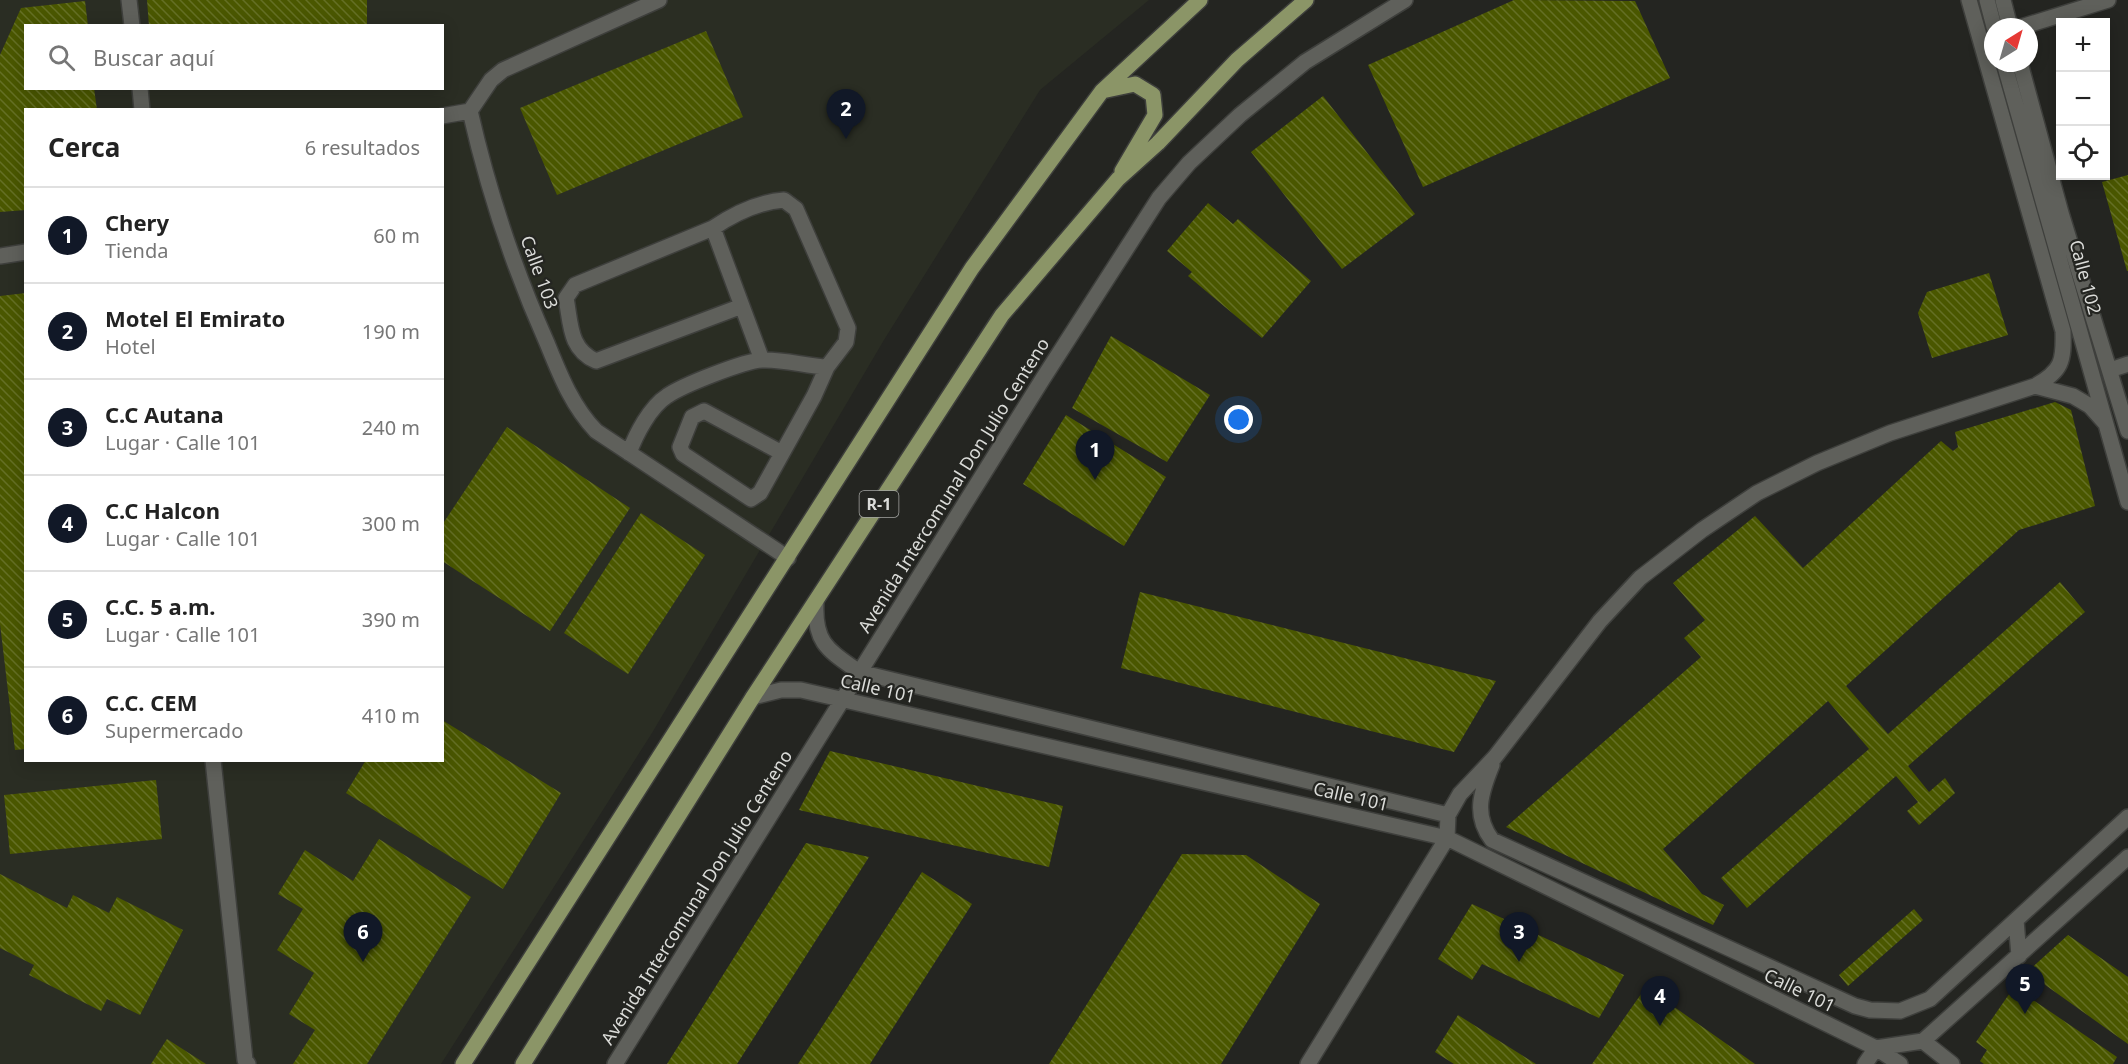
<!DOCTYPE html>
<html lang="es">
<meta charset="utf-8">
<style>
body{margin:0;font-family:"Noto Sans",sans-serif;background:#f2f2f2;color:#222}
.controls{position:absolute;right:18px;top:18px;display:grid;overflow:hidden;border-radius:0px;box-shadow:0 3px 15px #0003}
.controls button{width:54px;height:54px;display:grid;place-items:center;padding:0;border:0;border-bottom:2px solid #e0e0e0;background:#fff;color:#222;font:30px sans-serif}
.compass{position:absolute;left:1984px;top:18px;width:54px;height:54px;border-radius:50%;background:#fff;box-shadow:0 3px 15px #0003;rotate:37deg}
.you{position:absolute;left:1239px;top:420px;width:21px;height:21px;margin:-15px;border:4px solid #fff;border-radius:50%;background:#1a73e8;box-shadow:0 0 0 9px #1a73e833}
.badge{display:grid;place-items:center;width:39px;height:39px;border-radius:50%;background:#111827;color:#fff;font-size:20px;font-weight:700}
.pin{position:absolute;translate:-50% -50px;filter:drop-shadow(0 2px 3px #0008)}
.pin::after{content:'';position:absolute;top:32px;width:21px;height:18px;background:inherit;clip-path:polygon(0 0,100% 0,50% 100%)}
.list{margin:0;padding:0;list-style:none}
h2{display:flex;justify-content:space-between;align-items:center;height:78px;margin:0;padding:0 24px;font-size:26px}
h2 small{font-size:20px;font-weight:400;color:#767676}
.list li{display:grid;grid-template-columns:39px 1fr auto;gap:18px;align-items:center;box-sizing:border-box;height:96px;padding:0 24px;border-top:2px solid #e0e0e0}
.list b{display:block;font-size:22px;white-space:nowrap}
.list p{margin:0;font-size:20px;white-space:nowrap;color:#767676}
.list em{font-size:20px;font-style:normal;color:#767676}
.icon{flex:none;width:33px;height:33px;fill:none;stroke:currentColor;stroke-width:2;stroke-linecap:round;stroke-linejoin:round}
.map{position:relative;flex:none;width:2128px;height:1064px;overflow:hidden}
.search{position:absolute;background:#fff;box-shadow:0 3px 15px #0003;left:24px;top:24px;width:420px;height:66px;display:flex;align-items:center;gap:15px;box-sizing:border-box;padding:0 21px;border-radius:0px;color:#767676;font-size:22px}
.panel{position:absolute;background:#fff;box-shadow:0 3px 15px #0003;left:24px;top:108px;width:420px;height:654px;border-radius:0px}
.map>svg:first-child{display:block}
.built{fill:#2a2d23;fill-rule:evenodd}
.building{fill:url(#building-back-hatch)}
.lines{fill:none;stroke-linecap:round;stroke-linejoin:round}
.minor-casing{stroke:#3e3f3c;stroke-width:18}
.primary-casing{stroke:#3e3f3c;stroke-width:18}
.minor{stroke:#5f605b;stroke-width:15}
.primary{stroke:#8b9567;stroke-width:15}
.labels{text-anchor:middle;dominant-baseline:central;stroke-width:4.5;stroke-linejoin:round;paint-order:stroke}
.shield{fill:#242521;stroke:#a4a5a2;stroke-width:1.5}
.shield-label{font-size:16px;font-weight:bold;fill:#dbdcd9}
.street-label{font-size:18px;fill:#dbdcd9;stroke:#242521}
</style>
<div class="map">
<svg width="2128" height="1064" viewBox="0 0 2128 1064">
<defs>
<pattern id="building-back-hatch" width="6" height="6" patternUnits="userSpaceOnUse" patternTransform="scale(1.5)"><rect width="6" height="6" fill="#4a5700"/><path d="M-1 5l2 2M0 0l6 6M5-1l2 2" fill="none" stroke="#646f25"/></pattern>
</defs>
<rect width="100%" height="100%" fill="#242521"/>
<path class="built" d="M0 0H1149L1040 90 884 340 652 733 441 1064H0ZM26 26H442V88H26ZM26 110H442V760H26Z"/>
<path class="building" d="M147 0H367V26H149Z
M1514 0 1635 1 1670 78 1423 187 1368 65Z
M85 1 88 26H26V88H94L97 110H26V210L0 212V55L21 8Z
M706 31 743 117 557 195 520 108Z
M1323 96 1415 214 1342 269 1251 152Z
M2128 175V271H2127L2102 182Z
M1208 203 1233 224 1238 219 1311 281 1262 338 1188 276 1192 272 1167 251Z
M1989 273 2008 335 1932 358 1918 313 1927 292Z
M26 293V749L15 750 0 624V296Z
M1111 336 1210 395 1167 462 1072 408Z
M2055 402 2071 410 2095 506 2019 530 1846 686 1888 734 2060 582 2085 612 1908 766 1929 792 1945 778 1955 793 1919 825 1907 811 1918 802 1896 776 1747 908 1721 878 1869 749 1828 701 1663 849 1702 894 1724 905 1713 925 1506 827 1701 657 1684 638 1705 620 1673 583 1755 516 1803 568 1941 441 1953 451 1958 447 1955 432Z
M1066 415 1166 477 1124 546 1023 484Z
M507 427 630 508 550 631 442 561V525Z
M641 513 705 555 628 674 564 633Z
M1140 592 1496 681 1454 752 1121 668Z
M442 720 561 793 503 889 346 793 366 760H442Z
M830 751 1063 806 1049 867 799 810Z
M156 780 162 839 10 854 4 795Z
M379 839 471 897 367 1064H293L315 1030 289 1014 314 973 277 950 303 909 278 894 305 850 353 881Z
M806 843 869 857 737 1064H667Z
M1182 854 1246 855 1320 904 1221 1064H1049Z
M922 872 972 904 870 1064H798Z
M0 874 67 908 73 895 109 913 117 897 183 930 140 1015 107 999 101 1011 29 975 34 965 0 948Z
M1472 904 1624 975 1599 1018 1482 964 1472 980 1438 959Z
M1914 909 1923 920 1848 986 1839 975Z
M2068 935 2128 977V1044L2027 972Z
M1646 987 1755 1064H1592Z
M2014 987 2117 1057 2113 1064H1984L1980 1061 1987 1050 1976 1042Z
M1458 1015 1536 1064H1454L1435 1052Z
M167 1039 206 1064H151Z"/>
<g class="lines">
<g class="minor-casing">
<path id="minor" d="M129 0 132 26
M659 0 503 70 491 80 470 111C488 190 514 269 547 343 560 375 572 406 596 431L788 558
M1969 0 2063 331C2064 361 2062 371 2035 386
M1987 0 1994 27
M2003 0 2010 27
M2021 27 2108 0
M2004 63 2128 502
M2020 63 2061 213 2128 431
M140 88 142 110
M442 116 470 111
M713 228 575 285 566 298C571 324 569 349 596 361L742 306
M0 256 26 252
M762 360 713 228C735 213 758 202 784 200L796 209 848 328 846 342 827 367
M2110 370 2128 364
M629 453C636 434 650 407 667 396 683 385 744 361 762 360 783 359 806 366 827 367L814 396 760 493 751 499 683 454 680 447 692 417 704 411 782 453
M816 603C814 643 828 650 859 672L1448 815
M753 697 781 690H801L1447 838 1876 1048 1900 1064
M213 760 245 1060 248 1064
M1492 765C1481 792 1473 815 1492 840L1855 1006 1870 1010 1900 1011 1930 999 2128 817
M2016 920 2019 956
M1923 1041 1952 1064
M615 1064 1042 380 1159 198 1189 163 1240 115 1305 62 1405 0
M1308 1064 1447 838 1448 815 1460 794 1495 757 1600 621 1640 578 1702 530 1757 493 1817 463 1890 433 2035 386 2073 396 2090 406 2106 424
M1865 1064 1876 1048 1923 1041 2128 857"/>
</g>
<g class="primary-casing">
<path id="primary" d="M1102 91 1135 84 1153 95 1155 115 1122 171
M463 1064 972 268 1102 91 1200 0
M523 1064 753 697 1002 315 1118 179 1158 143 1237 60 1306 0"/>
</g>
<use href="#minor" class="minor"/>
<use href="#primary" class="primary"/>
</g>
<g class="labels">
<rect class="shield" x="859.5" y="491" width="39" height="26" rx="4.5"/>
<g class="shield-label">
<text x="879" y="504">R-1</text>
</g>
<g class="street-label">
<text transform="translate(540 272) rotate(70)">Calle 103</text>
<text transform="translate(2086 277) rotate(75)">Calle 102</text>
<text transform="translate(953 485) rotate(-58)">Avenida Intercomunal Don Julio Centeno</text>
<text transform="translate(878 688) rotate(13)">Calle 101</text>
<text transform="translate(1351 796) rotate(13)">Calle 101</text>
<text transform="translate(696 897) rotate(-58)">Avenida Intercomunal Don Julio Centeno</text>
<text transform="translate(1800 990) rotate(26)">Calle 101</text>
</g>
</g>
</svg>
<div class="controls">
<button>+</button>
<button>−</button>
<button><svg class="icon" aria-label="locate" viewBox="0 0 24 24"><circle cx="12" cy="12" r="6"/><path d="M12 2v4M12 18v4M2 12h4M18 12h4"/></svg></button>
</div>
<svg class="compass" viewBox="-18 -18 36 36"><path d="M0-13l5 13h-10z" fill="#e53935"/><path d="M0 13l5-13h-10z" fill="#767676"/></svg>
<div class="you"></div>
<div class="pin badge" style="left:1095px;top:480px">1</div>
<div class="pin badge" style="left:846px;top:139px">2</div>
<div class="pin badge" style="left:1519px;top:962px">3</div>
<div class="pin badge" style="left:1660px;top:1026px">4</div>
<div class="pin badge" style="left:2025px;top:1014px">5</div>
<div class="pin badge" style="left:363px;top:962px">6</div>
<div class="search"><svg class="icon" aria-label="search" viewBox="0 0 24 24"><circle cx="10" cy="10" r="6"/><path d="M15 15l6 6"/></svg>Buscar aquí</div>
<section class="panel">
<h2>Cerca<small>6 resultados</small></h2>
<ul class="list">
<li><span class="badge">1</span><div><b>Chery</b><p>Tienda</p></div><em>60 m</em></li>
<li><span class="badge">2</span><div><b>Motel El Emirato</b><p>Hotel</p></div><em>190 m</em></li>
<li><span class="badge">3</span><div><b>C.C Autana</b><p>Lugar · Calle 101</p></div><em>240 m</em></li>
<li><span class="badge">4</span><div><b>C.C Halcon</b><p>Lugar · Calle 101</p></div><em>300 m</em></li>
<li><span class="badge">5</span><div><b>C.C. 5 a.m.</b><p>Lugar · Calle 101</p></div><em>390 m</em></li>
<li><span class="badge">6</span><div><b>C.C. CEM</b><p>Supermercado</p></div><em>410 m</em></li>
</ul>
</section>
</div>
